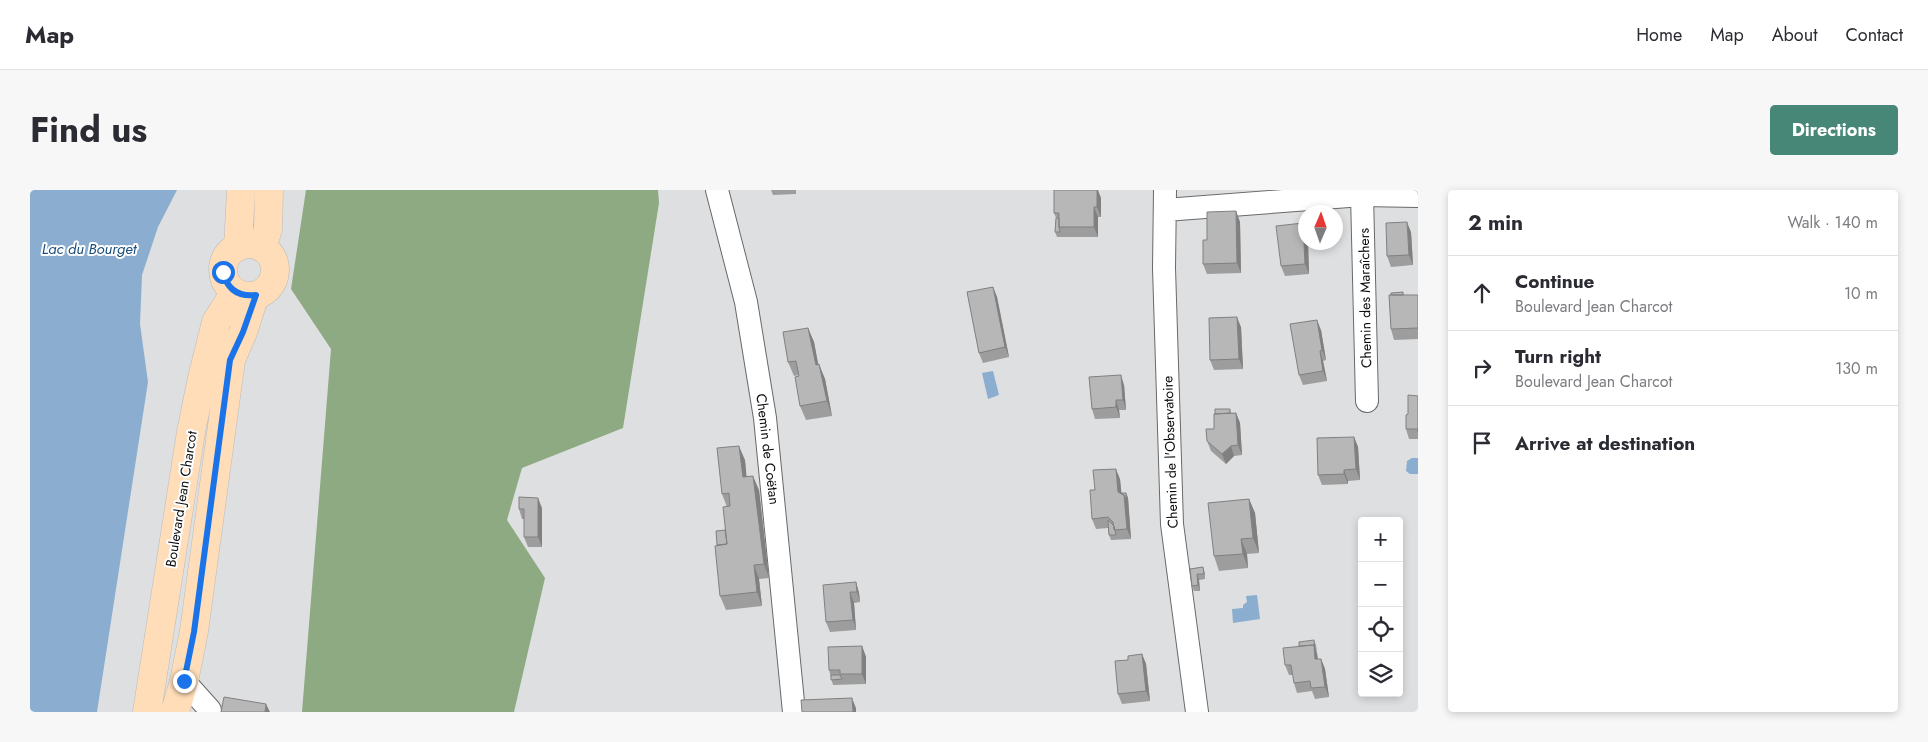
<!DOCTYPE html>
<meta charset="utf-8">
<style>
body{margin:0;font-family:Jost,sans-serif;background:#f7f7f7;color:#2b2b33}
.controls{position:absolute;right:15px;bottom:15px;display:grid;overflow:hidden;border-radius:5px;box-shadow:0 2px 8px #0003}
.controls button{width:45px;height:45px;display:grid;place-items:center;padding:0;border:0;border-bottom:1px solid #e1e1e2;background:#fff;color:#2b2b33;font:25px sans-serif}
.compass{position:absolute;left:1268px;top:15px;width:45px;height:45px;border-radius:50%;background:#fff;box-shadow:0 2px 8px #0003;rotate:2deg}
.stop{position:absolute;width:15px;height:15px;margin:-11px;border:4px solid #1a73e8;border-radius:50%;background:#fff}
.stop.end{background:#1a73e8;border-color:#fff;box-shadow:0 1px 5px #0008}
.list{margin:0;padding:0;list-style:none}
h2{display:flex;justify-content:space-between;align-items:center;height:65px;margin:0;padding:0 20px;font-size:21px}
h2 small{font-size:16px;font-weight:400;color:#7c7c81}
.list li{display:grid;grid-template-columns:32px 1fr auto;gap:15px;align-items:center;box-sizing:border-box;height:75px;padding:0 20px;border-top:1px solid #e1e1e2}
.list b{display:block;font-size:19px;white-space:nowrap}
.list p{margin:0;font-size:16px;white-space:nowrap;color:#7c7c81}
.list em{font-size:16px;font-style:normal;color:#7c7c81}
.icon{flex:none;width:28px;height:28px;fill:none;stroke:currentColor;stroke-width:2;stroke-linecap:round;stroke-linejoin:round}
.map{position:relative;flex:none;width:1388px;height:522px;overflow:hidden;border-radius:5px}
header{display:flex;align-items:center;gap:30px;box-sizing:border-box;height:70px;padding:0 25px;background:#fff;border-bottom:1px solid #e1e1e2}
header strong{font-size:24px}
nav{display:flex;gap:28px;margin-inline-start:auto;font-size:18px}
.intro{display:flex;align-items:center;justify-content:space-between;box-sizing:border-box;height:120px;padding:0 30px}
h1{margin:0;font-size:35px}
.button{padding:12px 22px;border-radius:5px;background:#468778;color:#fff;font-size:18px;font-weight:700}
main{display:flex;gap:30px;padding:0 30px}
aside{flex:1;background:#fff;border-radius:5px;box-shadow:0 2px 8px #0003}
.map>svg:first-child{display:block}
.forest{fill:#8daa83}
.water{fill:#8aadd0}
.lines{fill:none;stroke-linecap:round;stroke-linejoin:round}
.minor-casing{stroke:#68696a;stroke-width:24}
.major-casing{stroke:#bbbbbc;stroke-width:29}
.minor{stroke:#fff;stroke-width:22}
.major{stroke:#feddb8;stroke-width:28}
.wall{fill:#9e9d9e}
.shaded-wall{fill:#818081}
.building{fill:#b8b7b8;stroke:#818081}
.route{stroke:#1a73e8;stroke-width:6}
.labels{text-anchor:middle;dominant-baseline:central;stroke-width:4;stroke-linejoin:round;paint-order:stroke}
.street-label{font-size:14px;fill:#0d0d0e;stroke:#fff}
.water-label{font-size:15px;font-style:italic;fill:#1b4f7d;stroke:#fff}
</style>
<header>
<strong>Map</strong>
<nav><a>Home</a><a>Map</a><a>About</a><a>Contact</a></nav>
</header>
<div class="intro"><h1>Find us</h1><a class="button">Directions</a></div>
<main>
<div class="map">
<svg width="1388" height="522" viewBox="0 0 1388 522">
<rect width="100%" height="100%" fill="#dedfe0"/>
<path class="forest" d="M276 0H628L629 13 593 238 492 278 477 330 515 388 484 522H272L301 159 261 99Z"/>
<path class="water" d="M0 0H147L128 37 112 85 110 134 118 192 67 522H0Z
M963 181 969 205 958 209 952 183Z
M1382 268H1388V284H1380L1376 281 1377 271Z
M1227 405 1230 429 1203 433 1202 419 1213 418V415L1217 412 1216 406Z"/>
<g class="lines">
<g class="minor-casing">
<path id="minor" d="M687 0 716 112 735 228 764 522
M1135 0 1134 78 1142 334 1167 522
M1135 20 1332 5 1388 6
M1337 211 1332 5 1338 0
M154 491 180 520V522"/>
</g>
<g class="major-casing">
<path id="major" d="M193 80a26 26 0 1 1 52 0a26 26 0 1 1-52 0Z
M208 57 211 0
M232 58 238 39 239 0
M117 522 161 242 172 188 186 132 205 102
M145 522 154 491 164 441 201 170 213 142 225 105"/>
</g>
<use href="#minor" class="minor"/>
<use href="#major" class="major"/>
</g>
<path class="wall" d="M741 0H766V4L743 5Z
M1071 8V27H1068V47H1027L1025 42 1026 28 1024 23Z
M1206 21 1210 32 1211 83 1177 84 1173 74 1177 50Z
M1381 42 1383 75 1361 77 1357 66Z
M1276 52H1278L1279 84 1255 86 1251 76Z
M963 97 967 107 979 167 953 173 949 163Z
M1373 102 1374 105H1388V149L1364 150 1361 139Z
M1211 137 1213 179 1184 180 1180 170Z
M778 138 784 152 788 174 795 189 802 226 776 230 770 216 769 185 764 186 758 172Z
M1291 140 1296 170 1293 171 1297 191 1273 195 1269 185Z
M1094 195 1096 220H1089L1090 228 1065 229 1062 219Z
M1388 206V249H1379L1376 239 1378 224Z
M1200 219 1201 223H1206L1210 233 1212 265 1204 266 1196 274 1181 261 1177 251 1184 239Z
M1324 247 1328 257 1330 290 1318 291V294L1292 295 1288 285Z
M715 270 716 286 729 300 739 388 729 389 732 416 696 420 690 406 687 355 695 340 697 317 692 304Z
M1090 289 1091 303H1096L1098 308 1101 349 1081 350 1079 345 1078 338 1066 339 1062 329 1065 300Z
M1219 309 1225 323 1229 363 1217 364 1218 378 1189 381 1184 366Z
M512 318V357H498L494 347V329H492L489 319Z
M1173 377 1175 383V389L1169 390 1170 401H1164L1162 396 1160 379Z
M826 392 829 403 830 412 824 413 826 440 800 442 796 432Z
M1284 450 1286 455 1288 469H1291L1295 479 1299 507 1285 509 1282 501 1267 503 1264 493 1263 485H1259L1255 475Z
M832 456 836 467V494L803 495 799 480Z
M1112 464 1116 474 1120 511 1092 514 1088 504 1098 470Z"/>
<path class="shaded-wall" d="M1067 0H1068L1071 8V27L1067 17Z
M1064 17 1068 27V47L1064 37Z
M1206 21 1210 32 1211 83 1207 73Z
M1377 32 1381 42 1383 75 1379 65Z
M1273 33 1276 39V52H1278L1279 84 1275 74Z
M963 97 967 107 979 167 975 157Z
M1207 127 1211 137 1213 179 1209 169Z
M1287 130 1291 140 1296 170 1292 160Z
M778 138 784 152 791 189 786 175Z
M1290 161 1293 171 1297 191 1293 181Z
M789 174 795 189 802 226 797 211Z
M1091 185 1094 195 1096 220 1093 210Z
M1086 210 1089 220 1090 228 1086 217Z
M1206 223 1210 233 1212 265 1208 255Z
M1324 247 1328 257 1330 290 1326 279Z
M709 256 715 270 718 301 713 287Z
M1201 256 1204 266 1196 274 1192 264Z
M1086 279 1090 289 1092 308 1088 302Z
M1314 280 1318 291V294L1314 284Z
M723 286 729 300 739 388 734 374Z
M1096 303 1098 308 1101 349 1097 339 1094 305Z
M508 308 512 318V357L508 347Z
M1219 309 1225 323 1229 363 1223 348Z
M1211 349 1217 364 1218 378 1213 364Z
M724 375 729 389 732 416 727 402Z
M1167 384 1169 390 1170 401 1168 395Z
M826 392 829 403 830 412 827 402Z
M820 402 824 413 826 440 823 430Z
M1284 455 1287 465 1289 479 1285 469Z
M832 456 836 467V494L832 484Z
M1112 464 1116 474 1120 511 1116 501Z
M1291 469 1295 479 1299 507 1295 497Z
M822 508 826 518V522H823Z
M236 514 240 522H235Z"/>
<path class="building" d="M1024 0H1067V17H1064V37H1029V23H1024Z
M1206 21 1207 73 1173 74V50H1177V22Z
M1026 28H1029V37L1030 42H1025Z
M1377 32 1379 65 1357 66 1356 33Z
M1273 33 1275 74 1251 76 1246 36Z
M963 97 975 157 949 163 937 102Z
M1373 102V105H1361V103Z
M1359 105H1388V138L1361 139Z
M1207 127 1209 169 1180 170 1179 128Z
M1287 130 1292 160 1290 161 1293 181 1269 185 1260 134Z
M778 138 786 175 789 174 797 211 770 216 765 187 769 186 766 171 758 172 753 142Z
M1091 185 1093 210H1086V217L1062 219 1059 187Z
M1378 205 1388 206V242V239H1376V225L1378 224Z
M1185 219H1200V223L1185 224Z
M1206 223 1208 255 1201 256 1192 264 1177 251 1176 239H1184V224Z
M1324 247 1326 279 1314 280V284L1288 285 1287 248Z
M709 256 713 287 723 286 734 374 724 375 727 402 690 406 685 356 697 354 693 317 700 316 699 303 692 304 687 258Z
M1086 279 1088 302 1094 305 1097 339 1084 340 1083 332 1078 327 1062 329 1060 300H1065L1063 280Z
M1090 303H1096V310L1094 305Z
M489 307 508 308V347H494V319H489Z
M1219 309 1223 348 1211 349 1213 364 1184 366 1178 313Z
M1078 330 1084 336 1086 345H1079Z
M695 340 697 354 687 355 686 341Z
M1173 377 1174 384H1167L1168 395 1162 396 1160 379Z
M826 392 827 402H820L823 430 796 432 793 395Z
M1284 450 1285 460 1284 455 1269 456V452Z
M1284 455 1285 469H1291L1295 497 1281 498 1280 491 1264 493 1261 475H1255L1253 458Z
M832 456V484H810V480H799L798 457Z
M1112 464 1116 501 1088 504 1085 471 1098 470V466Z
M801 485H810L812 489 801 490Z
M194 507 236 514 235 522H191Z
M822 508 823 522H772L771 510Z"/>
<g class="lines">
<path class="route" d="M154 491 164 442 200 170 213 142 226 105C208 107 197 99 193 82"/>
</g>
<g class="labels">
<g class="street-label">
<text transform="translate(1335 108) rotate(-91)">Chemin des Maraîchers</text>
<text transform="translate(738 259) rotate(83)">Chemin de Coëtan</text>
<text transform="translate(1140 262) rotate(-92)">Chemin de l'Observatoire</text>
<text transform="translate(151 309) rotate(-81)">Boulevard Jean Charcot</text>
</g>
<g class="water-label">
<text x="59" y="59">Lac du Bourget</text>
</g>
</g>
</svg>
<div class="controls">
<button>+</button>
<button>−</button>
<button><svg class="icon" aria-label="locate" viewBox="0 0 24 24"><circle cx="12" cy="12" r="6"/><path d="M12 2v4M12 18v4M2 12h4M18 12h4"/></svg></button>
<button><svg class="icon" aria-label="layers" viewBox="0 0 24 24"><path d="M12 4l9 5-9 5-9-5zM3 14l9 5 9-5"/></svg></button>
</div>
<svg class="compass" viewBox="-18 -18 36 36"><path d="M0-13l5 13h-10z" fill="#e53935"/><path d="M0 13l5-13h-10z" fill="#7c7c81"/></svg>
<div class="stop" style="left:193px;top:82px"></div>
<div class="stop end" style="left:154px;top:491px"></div>
</div>
<aside>
<h2>2 min<small>Walk · 140 m</small></h2>
<ul class="list">
<li><svg class="icon" aria-label="ahead" viewBox="0 0 24 24"><path d="M12 20V5M6 11l6-6 6 6"/></svg><div><b>Continue</b><p>Boulevard Jean Charcot</p></div><em>10 m</em></li>
<li><svg class="icon" aria-label="right" viewBox="0 0 24 24"><path d="M7 20v-9h11M14 6l5 5-5 5"/></svg><div><b>Turn right</b><p>Boulevard Jean Charcot</p></div><em>130 m</em></li>
<li><svg class="icon" aria-label="arrive" viewBox="0 0 24 24"><path d="M6 21V4h12l-3 4 3 4H6"/></svg><div><b>Arrive at destination</b></div></li>
</ul>
</aside>
</main>
